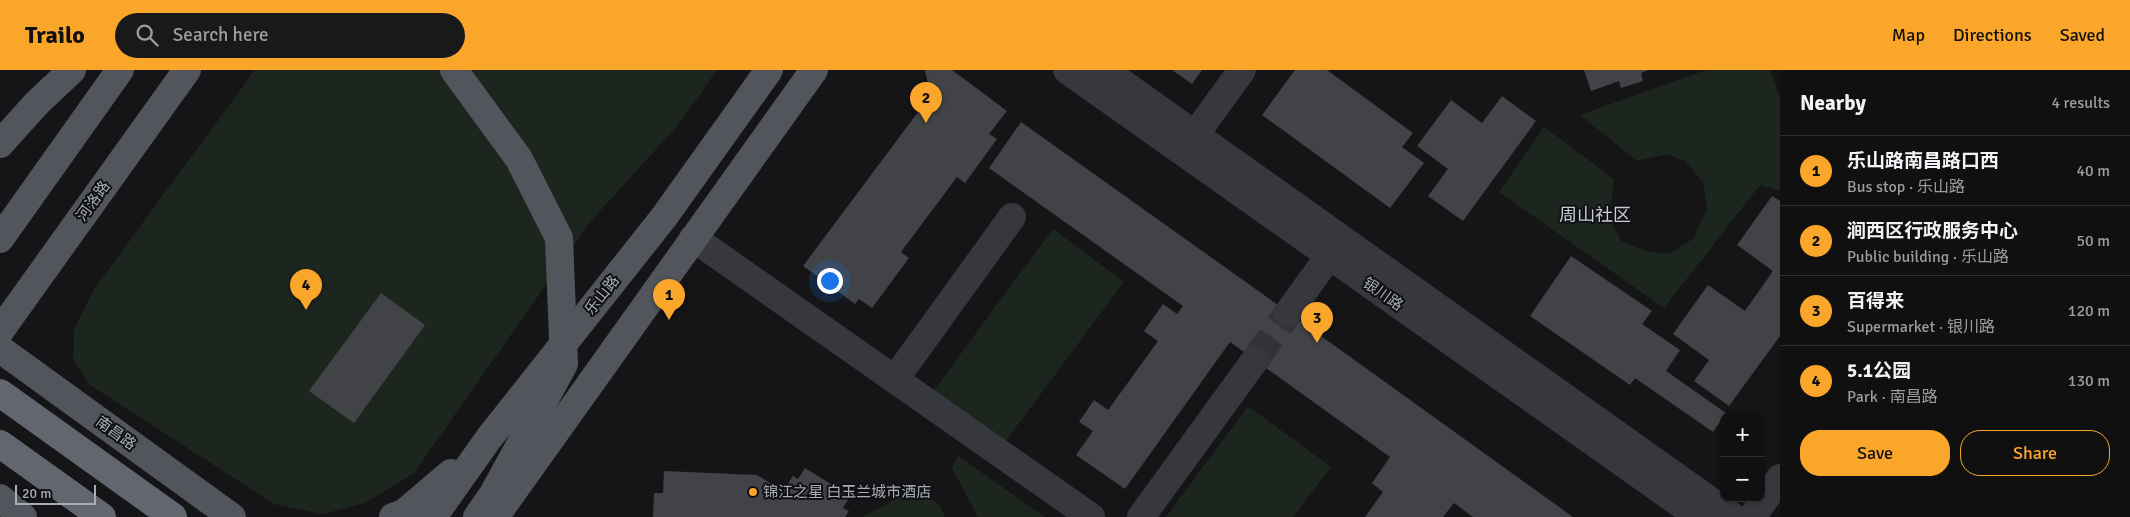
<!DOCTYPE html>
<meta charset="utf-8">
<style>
body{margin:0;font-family:Signika,"Noto Sans SC",sans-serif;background:#19191a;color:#f1f3f6}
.controls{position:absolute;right:15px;bottom:15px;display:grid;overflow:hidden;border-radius:10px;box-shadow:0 1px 4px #0004}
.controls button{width:45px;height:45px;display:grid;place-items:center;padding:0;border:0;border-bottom:1px solid #303031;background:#101011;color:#f1f3f6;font:25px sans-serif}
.scale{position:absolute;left:15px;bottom:12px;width:81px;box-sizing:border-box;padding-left:5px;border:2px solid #a7adb8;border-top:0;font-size:14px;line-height:18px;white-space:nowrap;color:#a7adb8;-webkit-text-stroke:4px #101012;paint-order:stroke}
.you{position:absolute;left:829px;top:210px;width:18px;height:18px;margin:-12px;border:4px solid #fff;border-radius:50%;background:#1a73e8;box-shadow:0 0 0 8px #1a73e833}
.badge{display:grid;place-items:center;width:32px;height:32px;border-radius:50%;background:#faa62b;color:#111;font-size:16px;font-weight:700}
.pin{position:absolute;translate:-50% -41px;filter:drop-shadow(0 1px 2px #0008)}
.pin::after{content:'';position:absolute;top:26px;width:18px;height:15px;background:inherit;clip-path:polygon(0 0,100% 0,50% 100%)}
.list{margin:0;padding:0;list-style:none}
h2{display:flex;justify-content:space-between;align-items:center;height:65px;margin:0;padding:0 20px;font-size:21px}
h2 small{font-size:16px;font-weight:400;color:#9c9d9f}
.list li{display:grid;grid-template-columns:32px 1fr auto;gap:15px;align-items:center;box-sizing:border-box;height:70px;padding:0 20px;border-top:1px solid #303031}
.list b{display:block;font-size:19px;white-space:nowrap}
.list p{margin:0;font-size:16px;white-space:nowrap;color:#9c9d9f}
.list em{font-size:16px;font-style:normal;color:#9c9d9f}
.actions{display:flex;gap:10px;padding:15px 20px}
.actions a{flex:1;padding:11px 0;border:1px solid #faa62b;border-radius:20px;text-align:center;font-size:18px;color:#faa62b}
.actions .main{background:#faa62b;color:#111}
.icon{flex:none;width:28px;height:28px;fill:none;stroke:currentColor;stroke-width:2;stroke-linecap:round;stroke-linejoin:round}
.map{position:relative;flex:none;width:1780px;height:447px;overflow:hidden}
header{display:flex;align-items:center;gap:30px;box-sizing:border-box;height:70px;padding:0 25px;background:#faa62b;color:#111}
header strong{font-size:24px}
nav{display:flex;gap:28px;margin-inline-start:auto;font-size:18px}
.search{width:350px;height:45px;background:#19191a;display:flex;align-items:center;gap:12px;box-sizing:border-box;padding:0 18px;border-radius:28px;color:#9c9d9f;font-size:19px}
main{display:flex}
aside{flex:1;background:#101011}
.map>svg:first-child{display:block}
.green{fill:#1d261e}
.building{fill:#414347}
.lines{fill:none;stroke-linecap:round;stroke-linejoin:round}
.minor-tunnel{stroke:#323337;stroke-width:28;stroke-dasharray:28 14;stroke-linecap:butt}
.minor{stroke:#36383d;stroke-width:28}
.major{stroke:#52555c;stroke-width:28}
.highway{stroke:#62666e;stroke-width:28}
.major-bridge{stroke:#52555c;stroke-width:28}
.poi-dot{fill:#faa62b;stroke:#101012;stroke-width:2}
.labels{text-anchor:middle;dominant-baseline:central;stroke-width:4;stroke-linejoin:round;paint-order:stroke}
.street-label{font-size:15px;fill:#a7adb8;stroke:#101012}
.poi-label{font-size:15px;fill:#a7adb8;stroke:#101012;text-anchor:start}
.quarter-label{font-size:18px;fill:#c8ccd4;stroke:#101012}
</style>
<header>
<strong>Trailo</strong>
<div class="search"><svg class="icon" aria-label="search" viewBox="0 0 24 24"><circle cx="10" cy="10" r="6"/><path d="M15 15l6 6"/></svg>Search here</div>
<nav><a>Map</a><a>Directions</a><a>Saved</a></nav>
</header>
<main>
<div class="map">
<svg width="1780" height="447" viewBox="0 0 1780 447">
<rect width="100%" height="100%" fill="#151517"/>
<path class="green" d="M255 0H717L678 55 590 152 414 403 365 433 323 444 274 434 90 315 73 289 74 260 94 219Z
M1706 0H1770L1780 29V121L1760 115 1664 238 1499 122 1544 57 1614 109 1609 146 1621 171 1646 181 1669 184 1694 168 1707 138 1703 112 1685 91 1667 84 1637 91 1580 45Z
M1053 159 1124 212 1005 372 934 320Z
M1248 336 1331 397 1293 447H1166Z
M958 386 1045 447H978L952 398Z
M914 419 939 434 945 447H863Z"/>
<path class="building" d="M925 0H952L1007 41 989 64 997 69 965 113 957 107 901 182 909 188 872 238 859 229 855 234 803 196 933 22 927 10Z
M1172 0H1202L1192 14Z
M1295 0H1327L1413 63 1402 77 1424 93 1390 138 1262 45Z
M1584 0H1649L1641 3 1643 11 1621 18 1619 11 1591 21Z
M1502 26 1536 51 1463 151 1428 126 1448 99 1417 76 1451 30 1482 53Z
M1021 52 1264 225 1573 447H1473L1454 433 1443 447H1365L1383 422 1372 413 1390 387 1230 272 1125 419 1076 385 1093 361 1079 352 1094 330 1108 340 1158 271 1144 261 1163 234 1177 244 1183 236 989 98Z
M1772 126 1780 131V266L1729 336 1694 311 1709 290 1673 264 1708 215 1745 241 1773 201 1737 175Z
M1571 186 1652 241 1642 254 1680 280 1666 301 1726 343 1713 362 1635 308 1630 315 1530 246Z
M381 223 425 255 354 353 309 321Z
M805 398 850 426 843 438 849 441 845 447H653L654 423H663L664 401 757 405 783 421 793 406 798 409Z"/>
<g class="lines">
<path class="minor-tunnel" d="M1255 290 1288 243"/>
<path class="minor" d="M1067 0 1699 447
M1104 0 1733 447
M1184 80 1242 0
M693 168 1091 447
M1288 243 1340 171
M895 309 1012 147
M1141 447 1255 290
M1752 447 1780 408"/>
<path class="major" d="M0 74 37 33 72 0
M0 169 120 0
M0 261 187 0
M0 279 232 447
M0 428 23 447
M393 447 404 443 451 403
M433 447 489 368 664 147 769 0
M495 447 814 0"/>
<path class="highway" d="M0 323 173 447
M0 374 102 447"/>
<path class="major-bridge" d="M454 0 519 89 559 168 564 294 493 424 477 447"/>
</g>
<circle class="poi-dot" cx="753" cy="422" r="5"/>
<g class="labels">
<g class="street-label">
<text transform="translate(93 131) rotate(-54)">河洛路</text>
<text transform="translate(1383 224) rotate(35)">银川路</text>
<text transform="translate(602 225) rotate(-52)">乐山路</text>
<text transform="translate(116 363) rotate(36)">南昌路</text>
</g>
<g class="poi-label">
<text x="763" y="422">锦江之星 白玉兰城市酒店</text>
</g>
<g class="quarter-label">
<text x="1595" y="145">周山社区</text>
</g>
</g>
</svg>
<div class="controls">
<button>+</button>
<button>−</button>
</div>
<div class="scale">20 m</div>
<div class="you"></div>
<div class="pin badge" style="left:669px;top:250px">1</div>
<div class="pin badge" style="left:926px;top:53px">2</div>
<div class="pin badge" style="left:1317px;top:273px">3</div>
<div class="pin badge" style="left:306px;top:240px">4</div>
</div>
<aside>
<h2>Nearby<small>4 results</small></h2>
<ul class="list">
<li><span class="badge">1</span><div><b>乐山路南昌路口西</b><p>Bus stop · 乐山路</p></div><em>40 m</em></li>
<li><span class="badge">2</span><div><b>涧西区行政服务中心</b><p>Public building · 乐山路</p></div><em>50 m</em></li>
<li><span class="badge">3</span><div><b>百得来</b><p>Supermarket · 银川路</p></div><em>120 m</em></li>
<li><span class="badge">4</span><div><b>5.1公园</b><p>Park · 南昌路</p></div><em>130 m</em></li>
</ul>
<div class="actions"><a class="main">Save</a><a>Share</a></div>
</aside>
</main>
